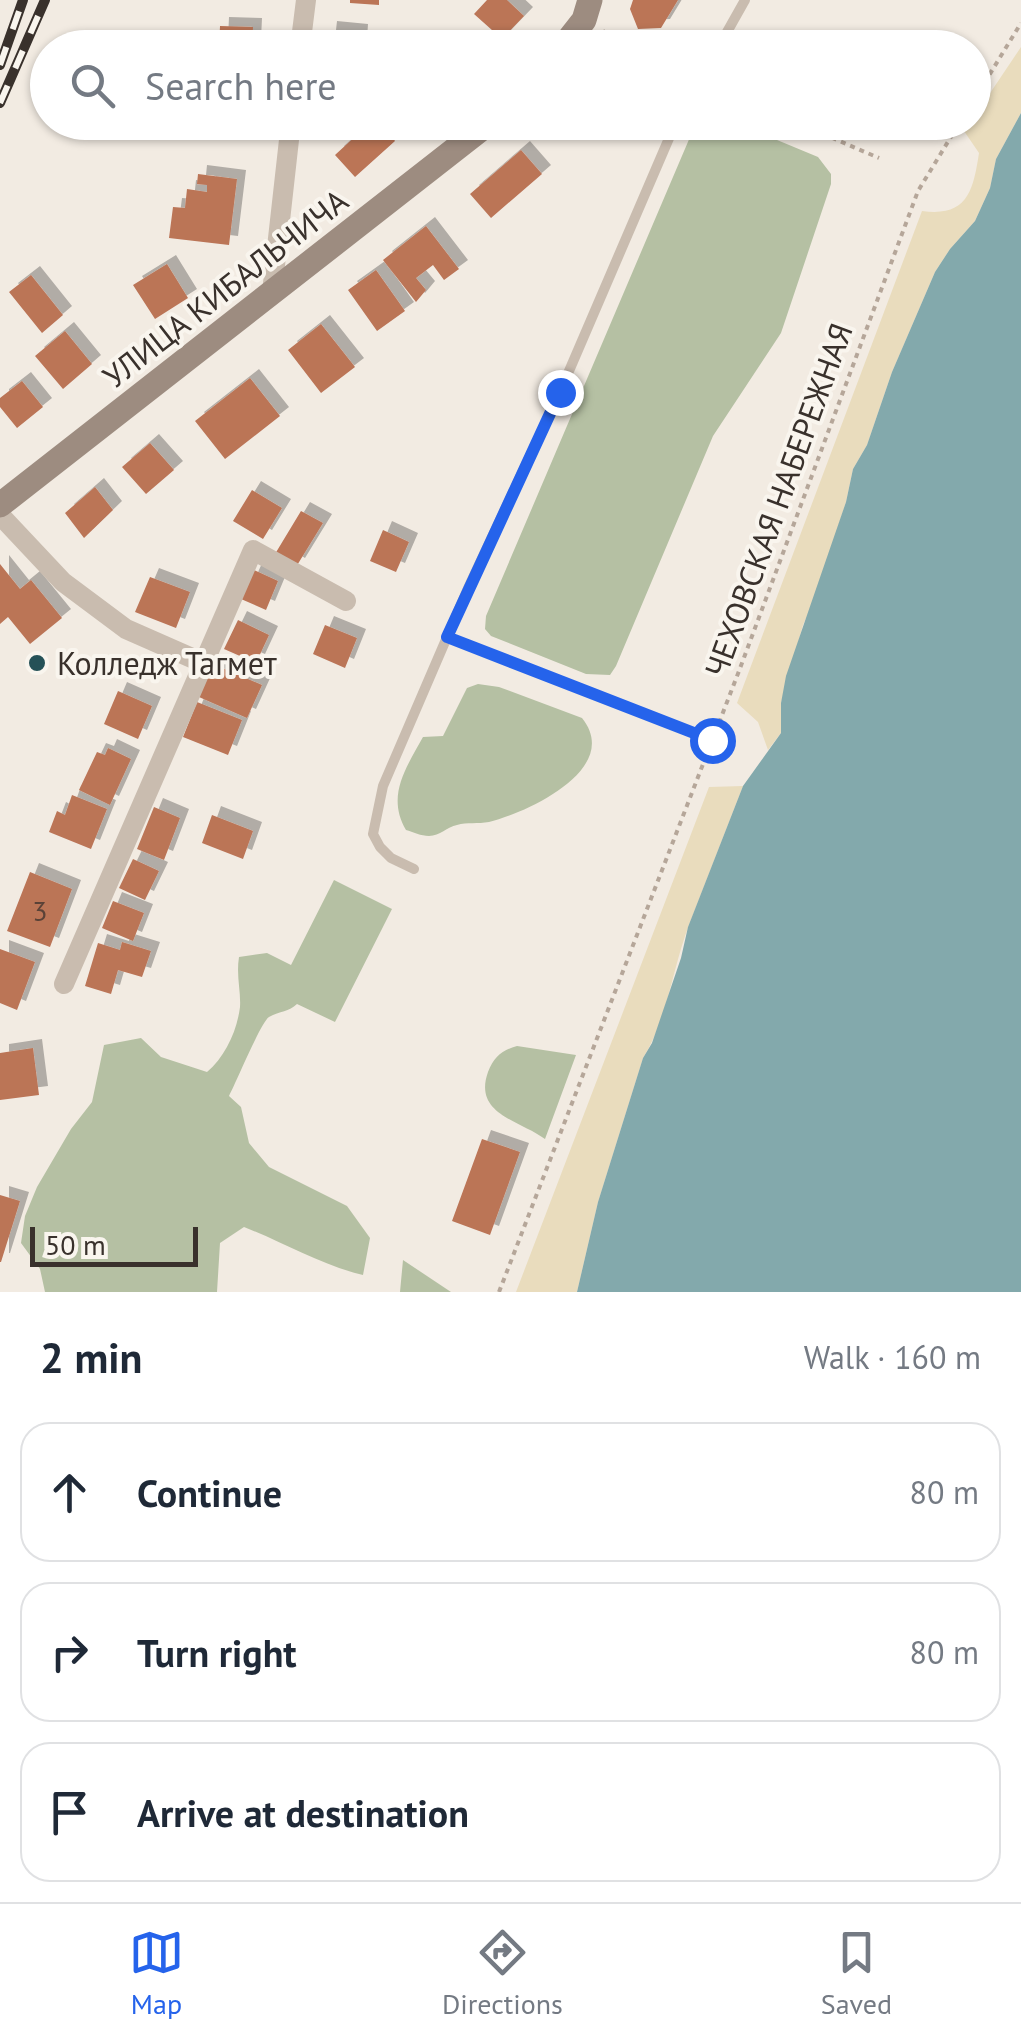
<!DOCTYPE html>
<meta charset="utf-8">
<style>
body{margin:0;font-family:"PT Sans",sans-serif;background:#f6f6f7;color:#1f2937}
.scale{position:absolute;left:30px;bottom:25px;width:168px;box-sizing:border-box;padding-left:10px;border:5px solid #39312c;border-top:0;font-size:28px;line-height:35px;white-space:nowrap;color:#39312c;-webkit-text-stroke:8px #f9f5ee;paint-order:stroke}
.stop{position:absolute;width:30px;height:30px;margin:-22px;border:8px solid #2563eb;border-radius:50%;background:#fff}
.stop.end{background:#2563eb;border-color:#fff;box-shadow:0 2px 10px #0008}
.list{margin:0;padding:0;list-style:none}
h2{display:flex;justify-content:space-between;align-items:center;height:130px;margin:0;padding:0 40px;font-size:42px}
h2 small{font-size:32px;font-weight:400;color:#747a83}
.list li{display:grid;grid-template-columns:65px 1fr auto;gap:30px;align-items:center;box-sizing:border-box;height:140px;margin:0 20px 20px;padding:0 20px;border:2px solid #e0e1e3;border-radius:30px}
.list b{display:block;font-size:38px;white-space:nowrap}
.list em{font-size:32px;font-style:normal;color:#747a83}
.icon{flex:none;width:55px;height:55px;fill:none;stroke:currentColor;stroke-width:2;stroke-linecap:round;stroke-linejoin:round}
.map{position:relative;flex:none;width:1021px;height:1292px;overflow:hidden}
.search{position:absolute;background:#fff;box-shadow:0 2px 8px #0004;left:30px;right:30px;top:30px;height:110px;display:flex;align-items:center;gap:25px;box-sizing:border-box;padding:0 35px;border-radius:55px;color:#747a83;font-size:38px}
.sheet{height:610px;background:#fff}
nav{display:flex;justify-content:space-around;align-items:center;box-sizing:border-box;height:140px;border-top:2px solid #e0e1e3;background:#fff;font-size:28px;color:#747a83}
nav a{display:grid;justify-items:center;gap:5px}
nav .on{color:#2563eb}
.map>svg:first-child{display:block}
.green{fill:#b5c0a3}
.sand{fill:#e9dcbd}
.water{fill:#83a9ac}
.building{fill:#bb7457;filter:url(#shadow)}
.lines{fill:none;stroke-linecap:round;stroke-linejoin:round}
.path{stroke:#b5a699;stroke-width:4;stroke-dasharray:5 5;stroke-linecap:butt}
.lane{stroke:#c9bcaf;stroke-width:10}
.street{stroke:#c9bcaf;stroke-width:20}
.secondary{stroke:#9d8c80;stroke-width:25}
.rail-casing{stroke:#39312c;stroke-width:10}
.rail{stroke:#f9f5ee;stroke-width:6;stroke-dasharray:19;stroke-linecap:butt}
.route{stroke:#2563eb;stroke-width:12}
.poi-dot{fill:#255157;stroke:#f9f5ee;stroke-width:4}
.labels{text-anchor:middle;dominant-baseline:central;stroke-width:8;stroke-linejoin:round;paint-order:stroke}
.number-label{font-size:28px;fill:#5a4237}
.street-label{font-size:32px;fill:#39312c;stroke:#f9f5ee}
.poi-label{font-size:32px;fill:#39312c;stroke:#f9f5ee;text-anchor:start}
</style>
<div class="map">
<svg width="1021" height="1292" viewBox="0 0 1021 1292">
<defs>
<filter id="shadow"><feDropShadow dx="9" dy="-9" stdDeviation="0" flood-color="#0004"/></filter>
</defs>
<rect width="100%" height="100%" fill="#f2ebe2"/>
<path class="green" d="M696 123H736L818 157 831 174V184L781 333 713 436 616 666 610 675 586 674 491 636 485 629 486 616Z
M478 684 499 687 582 718C623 769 526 813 489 822 478 824 467 822 457 825 447 827 440 836 429 836 421 836 413 832 406 830 386 796 406 768 423 737L443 736 467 688Z
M334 880 392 909 335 1022 297 1004C289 1012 280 1011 269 1017 261 1022 236 1083 229 1096L241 1107 249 1143 269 1167 347 1206 370 1238 363 1275C321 1265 285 1243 244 1227L220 1243 217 1292H45L40 1269 21 1243 25 1216 37 1187 71 1129 92 1102 104 1045 141 1038 161 1057 207 1072C225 1057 237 1031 240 1007 241 991 236 976 239 957L267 953 291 965Z
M517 1046 576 1055 545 1139C519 1120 473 1114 488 1072 494 1057 502 1050 517 1046Z
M403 1260 451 1292H400Z"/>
<path class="sand" d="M1021 47V113L996 159 990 188 975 221 950 249 935 272 892 372 867 445 853 469 846 502 815 598 803 625 781 703V733L768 750 758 722 737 703 922 211C967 217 973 192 979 153L964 131 970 123 974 122V117Z
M743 786C725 832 707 879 689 925 672 969 668 1018 643 1058L598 1202 577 1292H516L709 787Z"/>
<path class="water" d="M1021 113V1292H577L598 1202 643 1058 652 1043 681 958 688 927 743 786 781 733V703L786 676 846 502 853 469 867 445 892 372 935 272 950 249 975 221 990 188 996 159Z"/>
<path class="building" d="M350 0H379V5L350 3Z
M487 0H507L524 16 502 39 474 14Z
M633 0H678L661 28 638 29 630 9Z
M220 26 253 27 252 48H219Z
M328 30 359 33 358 48H326Z
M204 122H244L243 129 204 127Z
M371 122H378L395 141 355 177 335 155Z
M521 150 542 174 491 218 470 194Z
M198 174 237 179 229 245 169 238 173 207 185 208 187 189 207 192V185L197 184Z
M426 226 459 269 444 280 433 265 416 278 426 290 416 302 383 260Z
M167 264 188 298 155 319 133 285Z
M376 270 405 311 377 331 348 290Z
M31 275 63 315 42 333 9 292Z
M321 324 355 367 321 393 288 350Z
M65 331 92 364 63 389 35 356Z
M250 378 280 416 225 459 195 421Z
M22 381 43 407 17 428 0 407V398Z
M150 443 174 470 146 494 122 467Z
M95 487 113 510 84 538 65 513Z
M252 490 282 508 263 539 233 521Z
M301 511 323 523 296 567 275 554Z
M383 530 409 542 396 572 370 561Z
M0 564 20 589 31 580 62 618 30 644 8 617 0 624Z
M254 570 278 581 266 610 241 599Z
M150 577 190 592 176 628 135 612Z
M238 620 269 635 256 663 224 649Z
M325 625 357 638 345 668 313 654Z
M213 664 262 685 247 718 199 697Z
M118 691 152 706 138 739 104 724Z
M197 702 242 720 228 755 183 737Z
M108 748 131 759 110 805 79 790 97 752 105 755Z
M72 795 107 809 91 849 49 832 57 811 65 815Z
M154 807 180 818 164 860 137 849Z
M212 815 253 831 243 859 202 843Z
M133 859 159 871 145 900 119 888Z
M30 872 72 889 50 947 7 931Z
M113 901 144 913 133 941 102 928Z
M122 942 151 951 142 977 118 970 111 994 85 986 98 943 120 950Z
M0 949 35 962 17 1010 0 1003Z
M33 1048 39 1095 0 1100V1053Z
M482 1139 520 1152 490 1235 452 1221Z
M0 1195 20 1201 1 1262H0Z"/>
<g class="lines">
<path class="path" d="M603 31 634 48
M974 100 1021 23
M795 122 879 158
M460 642 712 740
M499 1292 739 671 918 191 960 122"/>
<path class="lane" d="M718 48 745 0
M414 869 391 858 380 847 373 834 383 786 469 586 560 392 676 122"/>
<path class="street" d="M300 48 306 0
M272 292 291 122
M0 515 63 582 126 629 201 662
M64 984 253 550 346 601"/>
<path class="secondary" d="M562 48 584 20 590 0
M0 505 490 122"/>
<g class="rail-casing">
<path id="rail" d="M0 65 23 0
M0 103 45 0"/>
</g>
<use href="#rail" class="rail"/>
</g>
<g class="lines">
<path class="route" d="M560 392 447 637 712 740"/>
</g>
<circle class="poi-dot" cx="37" cy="663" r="10"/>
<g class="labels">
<g class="number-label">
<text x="40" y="910">3</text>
</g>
<g class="street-label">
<text transform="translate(225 288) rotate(-38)">УЛИЦА КИБАЛЬЧИЧА</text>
<text transform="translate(778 500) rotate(-70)">ЧЕХОВСКАЯ НАБЕРЕЖНАЯ</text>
</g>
<g class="poi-label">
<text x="57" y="663">Колледж Тагмет</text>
</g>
</g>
</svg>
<div class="scale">50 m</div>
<div class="stop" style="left:712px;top:740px"></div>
<div class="stop end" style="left:560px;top:392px"></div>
<div class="search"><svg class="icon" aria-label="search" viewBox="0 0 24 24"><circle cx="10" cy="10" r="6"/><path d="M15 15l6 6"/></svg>Search here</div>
</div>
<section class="sheet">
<h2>2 min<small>Walk · 160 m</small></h2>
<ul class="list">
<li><svg class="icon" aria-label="ahead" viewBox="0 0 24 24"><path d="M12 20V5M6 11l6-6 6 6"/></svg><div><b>Continue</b></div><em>80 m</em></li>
<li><svg class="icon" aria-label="right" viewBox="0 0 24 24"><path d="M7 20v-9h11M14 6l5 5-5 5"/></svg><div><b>Turn right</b></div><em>80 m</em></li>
<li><svg class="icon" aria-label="arrive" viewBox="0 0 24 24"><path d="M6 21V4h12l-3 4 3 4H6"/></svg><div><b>Arrive at destination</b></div></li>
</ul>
</section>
<nav>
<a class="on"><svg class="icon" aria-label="map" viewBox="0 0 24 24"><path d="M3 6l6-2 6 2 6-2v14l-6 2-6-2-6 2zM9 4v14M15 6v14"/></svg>Map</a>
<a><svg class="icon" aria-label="directions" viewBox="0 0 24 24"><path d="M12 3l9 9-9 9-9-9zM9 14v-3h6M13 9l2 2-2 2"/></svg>Directions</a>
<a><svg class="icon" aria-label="saved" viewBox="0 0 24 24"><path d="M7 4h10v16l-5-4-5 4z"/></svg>Saved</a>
</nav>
